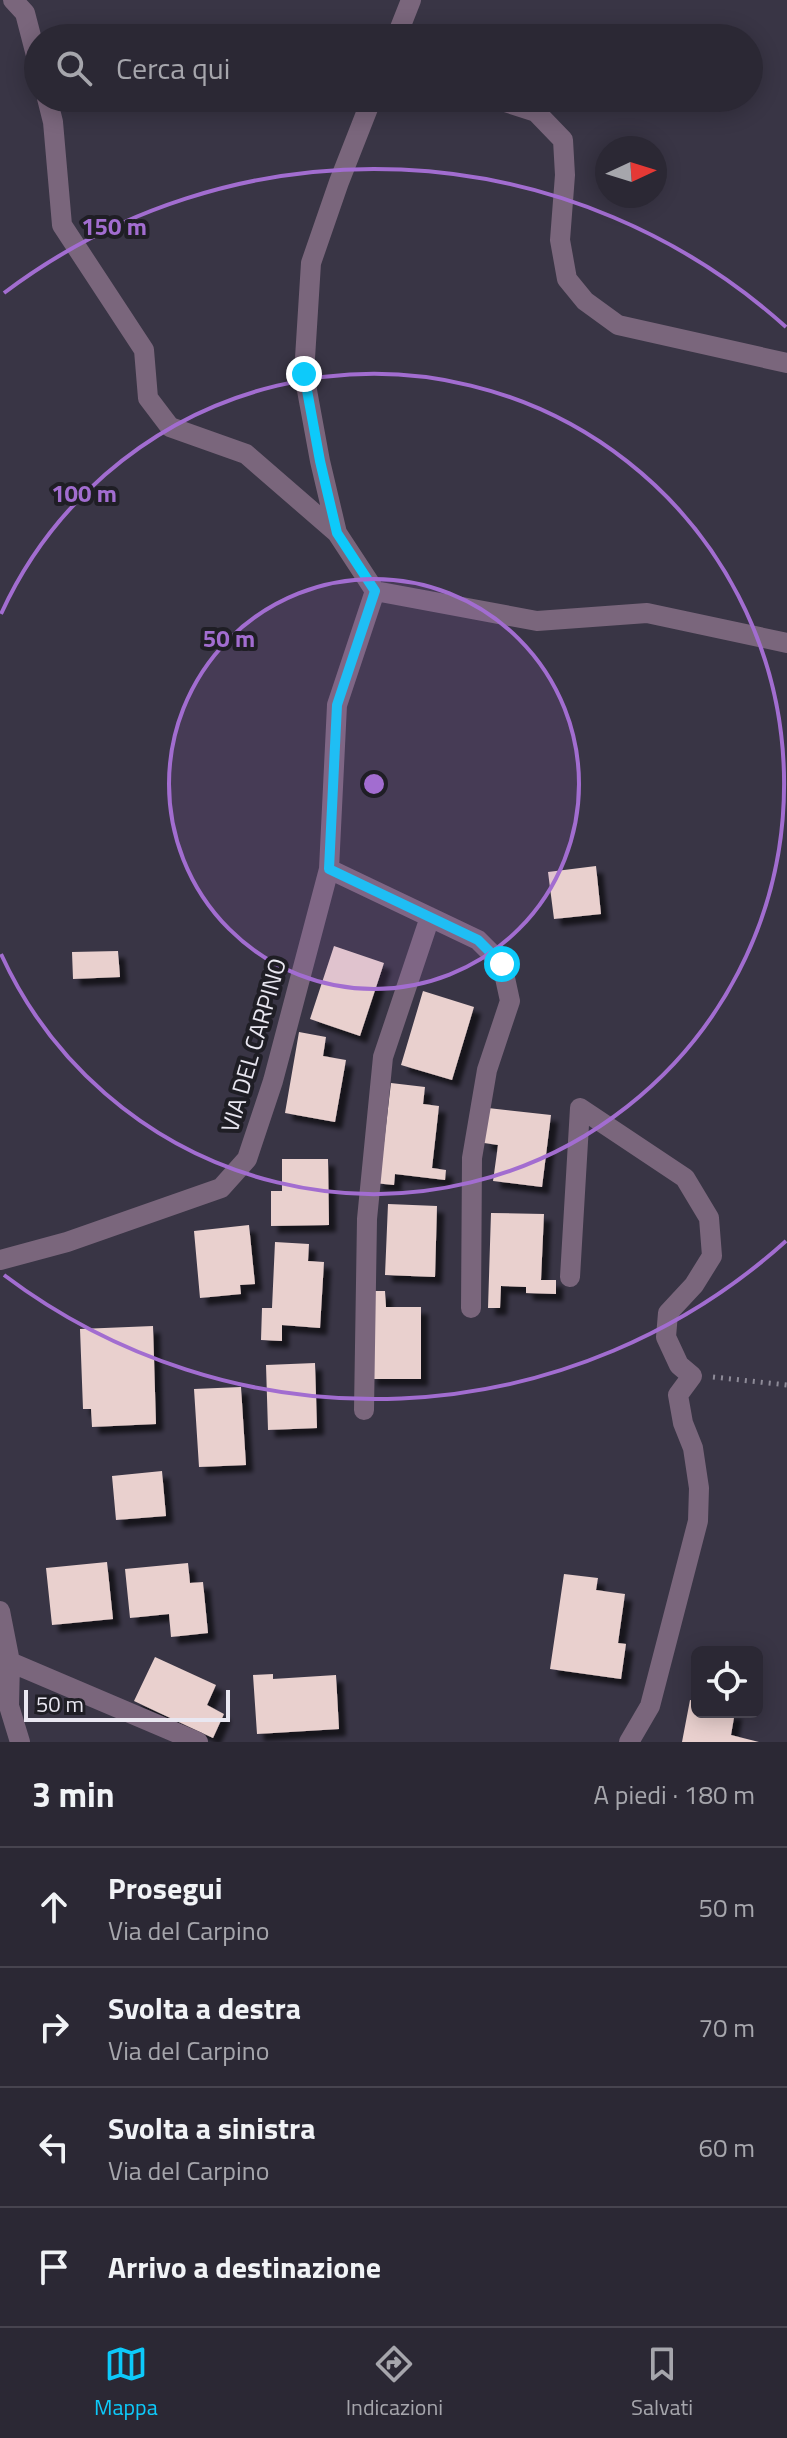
<!DOCTYPE html>
<html lang="it">
<meta charset="utf-8">
<style>
body{margin:0;font-family:"Titillium Web",sans-serif;background:#373440;color:#f1f3f6}
.controls{position:absolute;right:24px;bottom:24px;display:grid;overflow:hidden;border-radius:12px;box-shadow:0 4px 20px #0003}
.controls button{width:72px;height:72px;display:grid;place-items:center;padding:0;border:0;border-bottom:2px solid #47444f;background:#2b2834;color:#f1f3f6;font:40px sans-serif}
.compass{position:absolute;left:595px;top:136px;width:72px;height:72px;border-radius:50%;background:#2b2834;box-shadow:0 4px 20px #0003;rotate:86deg}
.scale{position:absolute;left:24px;bottom:20px;width:206px;box-sizing:border-box;padding-left:8px;border:4px solid #e9e7f1;border-top:0;font-size:22px;line-height:28px;white-space:nowrap;color:#e9e7f1;-webkit-text-stroke:6px #1f1e25;paint-order:stroke}
.stop{position:absolute;width:24px;height:24px;margin:-18px;border:6px solid #0dcafa;border-radius:50%;background:#fff}
.stop.end{background:#0dcafa;border-color:#fff;box-shadow:0 2px 8px #0008}
.list{margin:0;padding:0;list-style:none}
h2{display:flex;justify-content:space-between;align-items:center;height:104px;margin:0;padding:0 32px;font-size:34px}
h2 small{font-size:26px;font-weight:400;color:#a6a6ac}
.list li{display:grid;grid-template-columns:52px 1fr auto;gap:24px;align-items:center;box-sizing:border-box;height:120px;padding:0 32px;border-top:2px solid #47444f}
.list b{display:block;font-size:30px;white-space:nowrap}
.list p{margin:0;font-size:26px;white-space:nowrap;color:#a6a6ac}
.list em{font-size:26px;font-style:normal;color:#a6a6ac}
.icon{flex:none;width:44px;height:44px;fill:none;stroke:currentColor;stroke-width:2;stroke-linecap:round;stroke-linejoin:round}
.map{position:relative;flex:none;width:787px;height:1742px;overflow:hidden}
.search{position:absolute;background:#2b2834;box-shadow:0 4px 20px #0003;left:24px;right:24px;top:24px;height:88px;display:flex;align-items:center;gap:20px;box-sizing:border-box;padding:0 28px;border-radius:44px;color:#a6a6ac;font-size:30px}
.sheet{height:584px;background:#2b2834}
nav{display:flex;justify-content:space-around;align-items:center;box-sizing:border-box;height:112px;border-top:2px solid #47444f;background:#2b2834;font-size:22px;color:#a6a6ac}
nav a{display:grid;justify-items:center;gap:4px}
nav .on{color:#0dcafa}
.map>svg:first-child{display:block}
.building{fill:#e9d0ce;filter:url(#shadow)}
.lines{fill:none;stroke-linecap:round;stroke-linejoin:round}
.path{stroke:#8e8b98;stroke-width:5;stroke-dasharray:2 6;stroke-linecap:butt}
.minor{stroke:#7a667c;stroke-width:20}
.route{stroke:#0dcafa;stroke-width:10}
.ring{fill:none;stroke:#a26dd0;stroke-width:4}
.labels{text-anchor:middle;dominant-baseline:central;stroke-width:8;stroke-linejoin:round;paint-order:stroke}
.street-label{font-size:24px;fill:#e9e7f1;stroke:#1f1e25}
.centre{fill:#a26dd0;stroke:#1f1e25;stroke-width:4}
.ring-label{font-size:24px;text-anchor:middle;font-weight:bold;fill:#a26dd0;stroke:#1f1e25;stroke-width:8;stroke-linejoin:round;paint-order:stroke}
</style>
<div class="map">
<svg width="787" height="1742" viewBox="0 0 787 1742">
<defs>
<filter id="shadow"><feDropShadow dx="7" dy="7" stdDeviation="2" flood-color="#0009"/></filter>
</defs>
<rect width="100%" height="100%" fill="#393545"/>
<path class="building" d="M596 866 601 914 554 919 548 872Z
M334 946 384 963 360 1036 310 1019Z
M118 951 120 977 73 979 72 952Z
M423 991 474 1007 452 1080 401 1065Z
M299 1032 326 1037 323 1056 346 1060 335 1122 285 1113Z
M391 1083 425 1087 423 1104 439 1106 432 1168 446 1170 445 1180 395 1174 394 1185 374 1183 381 1168Z
M488 1108 551 1115 542 1187 493 1181 498 1145 484 1143Z
M282 1159H328L329 1225 271 1226V1191H282Z
M388 1204 437 1206 435 1277 385 1275Z
M491 1213 544 1214 541 1280H556V1294L526 1293V1287L501 1286 500 1308H488Z
M249 1225 255 1284 240 1285 241 1294 200 1298 194 1231Z
M275 1242 309 1244 308 1261 324 1262 320 1328 282 1325V1341L261 1340 262 1308H272Z
M370 1291H385L386 1307H421V1379H370Z
M153 1326 156 1424 92 1427 91 1409H83L80 1329Z
M315 1363 317 1428 268 1430 266 1365Z
M241 1387 246 1465 199 1467 194 1389Z
M162 1471 166 1516 116 1520 112 1476Z
M107 1562 113 1619 52 1625 46 1568Z
M188 1563 190 1583 203 1582 208 1633 171 1637 169 1614 130 1618 125 1569Z
M564 1574 598 1578 596 1590 625 1594 618 1643 626 1644 621 1679 550 1669Z
M155 1657 216 1685 207 1705 224 1714 213 1738 134 1701Z
M273 1674V1679L336 1675 339 1729 257 1734 253 1675Z
M690 1700 697 1701V1712H735L731 1735 759 1742H682Z"/>
<g class="lines">
<path class="path" d="M713 1377 787 1385"/>
<path class="minor" d="M13 0 25 13 38 63
M396 38 411 0
M47 98 53 122 62 225 144 350 148 398 170 427 246 454 337 533
M493 98 536 112 563 140 565 175 560 240 567 279 585 301 618 325 787 363
M375 591 537 621 647 613 787 643
M329 869 478 940 502 964 510 1001 487 1070 472 1158 471 1308
M580 1108 685 1178 709 1218 712 1256 694 1285 668 1313 666 1337 679 1365 692 1376 678 1395 683 1423 693 1448 699 1488 698 1521 650 1706 629 1742
M0 1260 67 1242 221 1188 247 1159 273 1081 329 869 337 705 375 591 337 533 320 461 304 374 311 263 339 182 372 98
M570 1277 580 1108
M364 1410 367 1219 383 1057 430 917
M0 1611 10 1662 9 1706 20 1742
M0 1669 10 1662 198 1742"/>
</g>
<g class="lines">
<path class="route" d="M304 374 320 461 337 533 375 591 337 705 329 869 478 940 502 964"/>
</g>
<circle cx="374" cy="784" r="205" fill="#a26dd0" fill-opacity=".12"/>
<g class="ring">
<circle cx="374" cy="784" r="205"/>
<path d="M1 614A410 410 0 1 1 1 954"/>
<path d="M786 1241A615 615 0 0 1 4 1275M4 293A615 615 0 0 1 786 327"/>
</g>
<g class="labels">
<g class="street-label">
<text transform="translate(253 1045) rotate(-74)">VIA DEL CARPINO</text>
</g>
</g>
<circle cx="374" cy="784" r="12" class="centre"/>
<g class="ring-label">
<text x="114" y="235">150 m</text>
<text x="84" y="502">100 m</text>
<text x="229" y="647">50 m</text>
</g>
</svg>
<div class="controls">
<button><svg class="icon" aria-label="locate" viewBox="0 0 24 24"><circle cx="12" cy="12" r="6"/><path d="M12 2v4M12 18v4M2 12h4M18 12h4"/></svg></button>
</div>
<svg class="compass" viewBox="-18 -18 36 36"><path d="M0-13l5 13h-10z" fill="#e53935"/><path d="M0 13l5-13h-10z" fill="#a6a6ac"/></svg>
<div class="scale">50 m</div>
<div class="stop" style="left:502px;top:964px"></div>
<div class="stop end" style="left:304px;top:374px"></div>
<div class="search"><svg class="icon" aria-label="search" viewBox="0 0 24 24"><circle cx="10" cy="10" r="6"/><path d="M15 15l6 6"/></svg>Cerca qui</div>
</div>
<section class="sheet">
<h2>3 min<small>A piedi · 180 m</small></h2>
<ul class="list">
<li><svg class="icon" aria-label="ahead" viewBox="0 0 24 24"><path d="M12 20V5M6 11l6-6 6 6"/></svg><div><b>Prosegui</b><p>Via del Carpino</p></div><em>50 m</em></li>
<li><svg class="icon" aria-label="right" viewBox="0 0 24 24"><path d="M7 20v-9h11M14 6l5 5-5 5"/></svg><div><b>Svolta a destra</b><p>Via del Carpino</p></div><em>70 m</em></li>
<li><svg class="icon" aria-label="left" viewBox="0 0 24 24"><path d="M17 20v-9H6M10 6l-5 5 5 5"/></svg><div><b>Svolta a sinistra</b><p>Via del Carpino</p></div><em>60 m</em></li>
<li><svg class="icon" aria-label="arrive" viewBox="0 0 24 24"><path d="M6 21V4h12l-3 4 3 4H6"/></svg><div><b>Arrivo a destinazione</b></div></li>
</ul>
</section>
<nav>
<a class="on"><svg class="icon" aria-label="map" viewBox="0 0 24 24"><path d="M3 6l6-2 6 2 6-2v14l-6 2-6-2-6 2zM9 4v14M15 6v14"/></svg>Mappa</a>
<a><svg class="icon" aria-label="directions" viewBox="0 0 24 24"><path d="M12 3l9 9-9 9-9-9zM9 14v-3h6M13 9l2 2-2 2"/></svg>Indicazioni</a>
<a><svg class="icon" aria-label="saved" viewBox="0 0 24 24"><path d="M7 4h10v16l-5-4-5 4z"/></svg>Salvati</a>
</nav>
